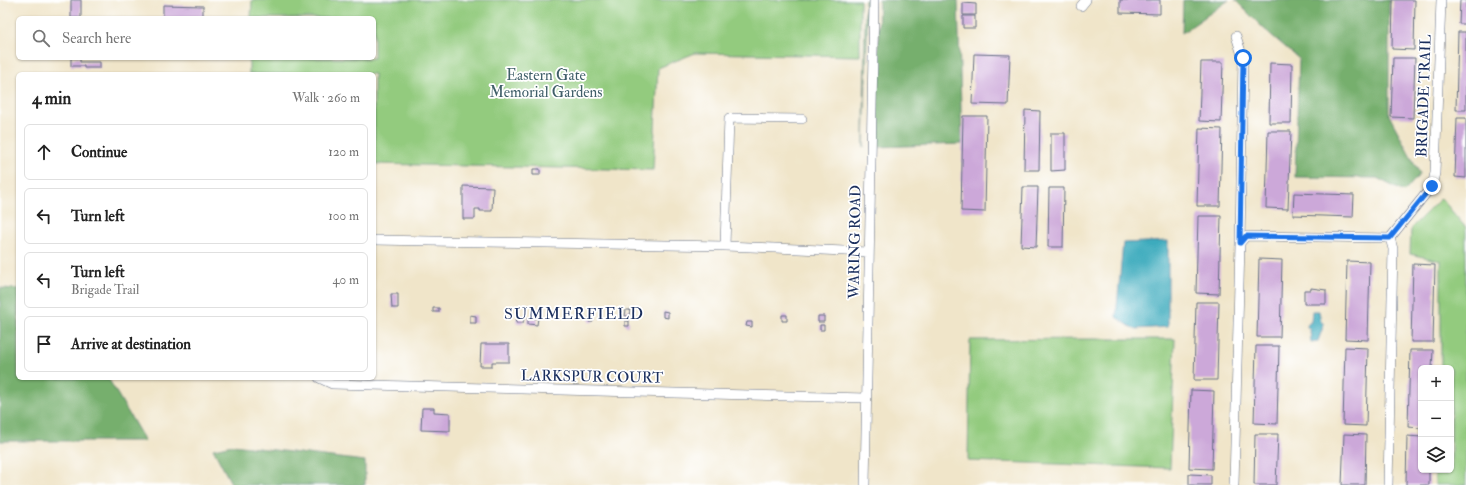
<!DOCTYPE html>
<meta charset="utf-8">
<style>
body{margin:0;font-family:"IM FELL Double Pica",serif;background:#f6f6f6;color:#222}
.controls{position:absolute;right:12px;bottom:12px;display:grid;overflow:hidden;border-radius:6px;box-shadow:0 1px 3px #0004}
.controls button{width:36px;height:36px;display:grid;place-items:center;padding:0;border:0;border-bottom:1px solid #e0e0e0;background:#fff;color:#222;font:20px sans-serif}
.stop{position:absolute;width:12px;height:12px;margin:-9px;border:3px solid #1a73e8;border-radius:50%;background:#fff}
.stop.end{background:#1a73e8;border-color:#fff;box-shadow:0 1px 4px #0008}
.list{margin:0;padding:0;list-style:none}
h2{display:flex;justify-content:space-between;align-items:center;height:52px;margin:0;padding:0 16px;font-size:17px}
h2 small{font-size:13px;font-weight:400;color:#767676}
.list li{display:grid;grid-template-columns:26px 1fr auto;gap:12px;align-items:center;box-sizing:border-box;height:56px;margin:0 8px 8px;padding:0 8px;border:1px solid #e0e0e0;border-radius:6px}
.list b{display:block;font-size:15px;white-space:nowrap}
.list p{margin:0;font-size:13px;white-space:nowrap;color:#767676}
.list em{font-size:13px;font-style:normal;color:#767676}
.icon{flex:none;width:22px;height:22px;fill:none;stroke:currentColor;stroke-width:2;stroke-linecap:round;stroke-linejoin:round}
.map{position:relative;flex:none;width:1466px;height:485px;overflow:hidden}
.search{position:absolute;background:#fff;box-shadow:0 1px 3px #0004;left:16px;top:16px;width:360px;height:44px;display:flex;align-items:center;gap:10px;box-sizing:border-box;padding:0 14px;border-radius:6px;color:#767676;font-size:15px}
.panel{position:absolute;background:#fff;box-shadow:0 1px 3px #0004;left:16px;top:72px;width:360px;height:308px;border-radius:6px}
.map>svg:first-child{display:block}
.green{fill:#93cb7e;stroke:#577d6e}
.forest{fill:#76af6d;stroke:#486f66}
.water{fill:#3eabbd;stroke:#2c6d8e}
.building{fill:#cca8d9}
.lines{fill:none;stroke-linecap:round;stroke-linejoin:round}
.street-casing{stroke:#666f83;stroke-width:10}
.street{stroke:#fff;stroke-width:9}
.route{stroke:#1a73e8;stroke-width:5}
.labels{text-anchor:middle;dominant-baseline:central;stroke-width:3.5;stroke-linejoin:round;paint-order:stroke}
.park-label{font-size:15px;fill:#3f5e68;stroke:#fff}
.street-label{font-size:15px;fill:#1b2f5e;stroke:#fff}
.neighbourhood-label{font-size:16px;letter-spacing:1px;fill:#1b2f5e;stroke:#fff}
</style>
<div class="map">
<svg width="1466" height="485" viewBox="0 0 1466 485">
<rect width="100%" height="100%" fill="#fff"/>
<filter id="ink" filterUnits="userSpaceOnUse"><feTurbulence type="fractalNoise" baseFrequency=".025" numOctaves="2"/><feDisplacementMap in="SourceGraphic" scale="8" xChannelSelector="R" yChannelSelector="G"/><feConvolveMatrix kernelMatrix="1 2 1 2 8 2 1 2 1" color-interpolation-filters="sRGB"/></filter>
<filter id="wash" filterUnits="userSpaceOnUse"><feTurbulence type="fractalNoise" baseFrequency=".012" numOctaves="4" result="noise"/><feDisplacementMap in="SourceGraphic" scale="16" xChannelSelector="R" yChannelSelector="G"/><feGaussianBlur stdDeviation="0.9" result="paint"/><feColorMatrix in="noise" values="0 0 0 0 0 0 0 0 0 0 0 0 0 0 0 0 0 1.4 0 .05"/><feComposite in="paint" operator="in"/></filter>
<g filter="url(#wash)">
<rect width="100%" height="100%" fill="#f0e5c9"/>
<path class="green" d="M252 0H860V56L695 53 658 68 653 170 374 164V74H249V58H374V18H251Z
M1441 198 1466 228V485H1435V470H1451V368H1441V261L1410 254 1411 228Z
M1089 339H1175L1170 468 968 461 970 340Z"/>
<path class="forest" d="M865 0H868L864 147Z
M879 0H958L962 144 876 147Z
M1183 0H1229L1182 33Z
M1235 0H1389V115L1420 174 1404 192 1377 178 1295 177 1299 59 1262 27Z
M0 288 18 289V378H108L145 441H0Z
M233 445 365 461V485H232L213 449Z"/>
<path class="water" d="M1168 241V327L1134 329 1116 317 1123 243Z
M1312 311H1319L1321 322 1324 324 1318 341 1311 342 1310 330 1307 327 1308 323 1311 322Z"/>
<g id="blocks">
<path class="building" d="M71 0H81V18H71Z
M1120 0H1160V14L1120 13Z
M1393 0H1415L1414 50 1392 49Z
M1460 0H1466V24H1459Z
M963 3 976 4V15H963Z
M163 5 203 6V18H163Z
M963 16H975V28H963Z
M1458 32H1466V110H1456Z
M974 54 1010 55 1008 105 972 104Z
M71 58H80V62H100V68H84V66H71Z
M1393 58H1415L1413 118 1391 117Z
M1201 62H1223L1221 122 1199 121Z
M1270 63 1292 64 1291 123H1269Z
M1025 110 1040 111 1039 170H1024Z
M963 116H987L985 212 961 211Z
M1457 118H1466V178L1455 177Z
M1199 128 1222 129 1220 206H1197Z
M1268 131H1291L1288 209 1266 208Z
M1051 133H1065V170L1051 171Z
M533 169H540V175H533Z
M463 186 493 187 492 211H480V209H475V219H463Z
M1023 187H1038L1036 247 1021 246Z
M1049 188H1064L1063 247H1048Z
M1294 193 1354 195 1353 217 1293 215Z
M1198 216H1221L1219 294 1196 293Z
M1259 259 1282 260 1280 337H1257Z
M1347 261 1370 262 1368 340 1345 339Z
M1413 264 1435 265 1433 342H1411Z
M1311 288 1326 290V304H1304V290H1311Z
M391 294H398V308H392Z
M1196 302H1219L1217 380H1194Z
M433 308H439V312H433Z
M626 310H630L629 316H625Z
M663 311 668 312V318L663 317Z
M470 315 476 316V323H470Z
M782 315H787V321H782Z
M818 316H824V322H818Z
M517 317H524L523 323H516Z
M528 318H538L537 325 528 324Z
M589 318H593V322H589Z
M625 321H629V326H625Z
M747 322H752V327L746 326Z
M820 325H824V330H820Z
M481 344H509V362H492V366H480Z
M1256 346H1279L1277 424 1254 423Z
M1345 347 1368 348 1366 426 1343 425Z
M1410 350H1433L1432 368H1421V428L1408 427Z
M1191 390 1214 391 1212 469 1189 468Z
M422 408H434V412L450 413V431L421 430Z
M1255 434H1278L1276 485H1254Z
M1344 434 1366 435 1365 485H1342Z
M1407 436 1421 437V470H1429V485H1406Z
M1189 474 1211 475V485H1189Z"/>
</g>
</g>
<g filter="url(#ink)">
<use href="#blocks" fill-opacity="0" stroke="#666f83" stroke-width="1"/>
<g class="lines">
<g class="street-casing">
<path id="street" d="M1081 6 1086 0
M1236 36 1243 58 1240 243
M374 240 725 246 868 252
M725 246 729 118 802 119
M319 378 332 384 866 398
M865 485 874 0
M1234 485 1240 243 1246 236 1390 238
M1388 485 1393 249 1390 238 1432 186 1435 173 1441 0"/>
</g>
<use href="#street" class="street"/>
</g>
</g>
<g class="lines" filter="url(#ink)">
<path class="route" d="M1243 58 1240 243 1246 236 1390 238 1432 186"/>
</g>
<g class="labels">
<g class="park-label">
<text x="546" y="75">Eastern Gate<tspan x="546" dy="17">Memorial Gardens</tspan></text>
</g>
<g class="street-label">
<text transform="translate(1424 96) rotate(-88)">BRIGADE TRAIL</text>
<text transform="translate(855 242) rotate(-89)">WARING ROAD</text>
<text transform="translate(592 377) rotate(1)">LARKSPUR COURT</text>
</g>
<g class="neighbourhood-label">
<text x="574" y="314">SUMMERFIELD</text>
</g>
</g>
</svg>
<div class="controls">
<button>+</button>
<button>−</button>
<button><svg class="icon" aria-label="layers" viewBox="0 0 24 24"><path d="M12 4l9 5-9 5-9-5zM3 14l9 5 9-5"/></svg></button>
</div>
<div class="stop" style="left:1243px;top:58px"></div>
<div class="stop end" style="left:1432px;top:186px"></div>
<div class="search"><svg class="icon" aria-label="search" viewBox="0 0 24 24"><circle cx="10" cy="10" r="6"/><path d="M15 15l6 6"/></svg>Search here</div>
<section class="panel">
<h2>4 min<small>Walk · 260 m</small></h2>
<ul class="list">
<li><svg class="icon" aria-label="ahead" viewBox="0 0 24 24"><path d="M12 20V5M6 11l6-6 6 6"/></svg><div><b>Continue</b></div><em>120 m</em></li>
<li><svg class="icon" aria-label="left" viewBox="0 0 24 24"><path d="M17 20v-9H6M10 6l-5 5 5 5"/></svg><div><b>Turn left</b></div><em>100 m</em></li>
<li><svg class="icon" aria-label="left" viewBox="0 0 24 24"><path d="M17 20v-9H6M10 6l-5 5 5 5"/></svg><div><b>Turn left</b><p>Brigade Trail</p></div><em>40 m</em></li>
<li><svg class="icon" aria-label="arrive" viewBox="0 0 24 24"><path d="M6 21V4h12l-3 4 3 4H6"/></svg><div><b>Arrive at destination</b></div></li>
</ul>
</section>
</div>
